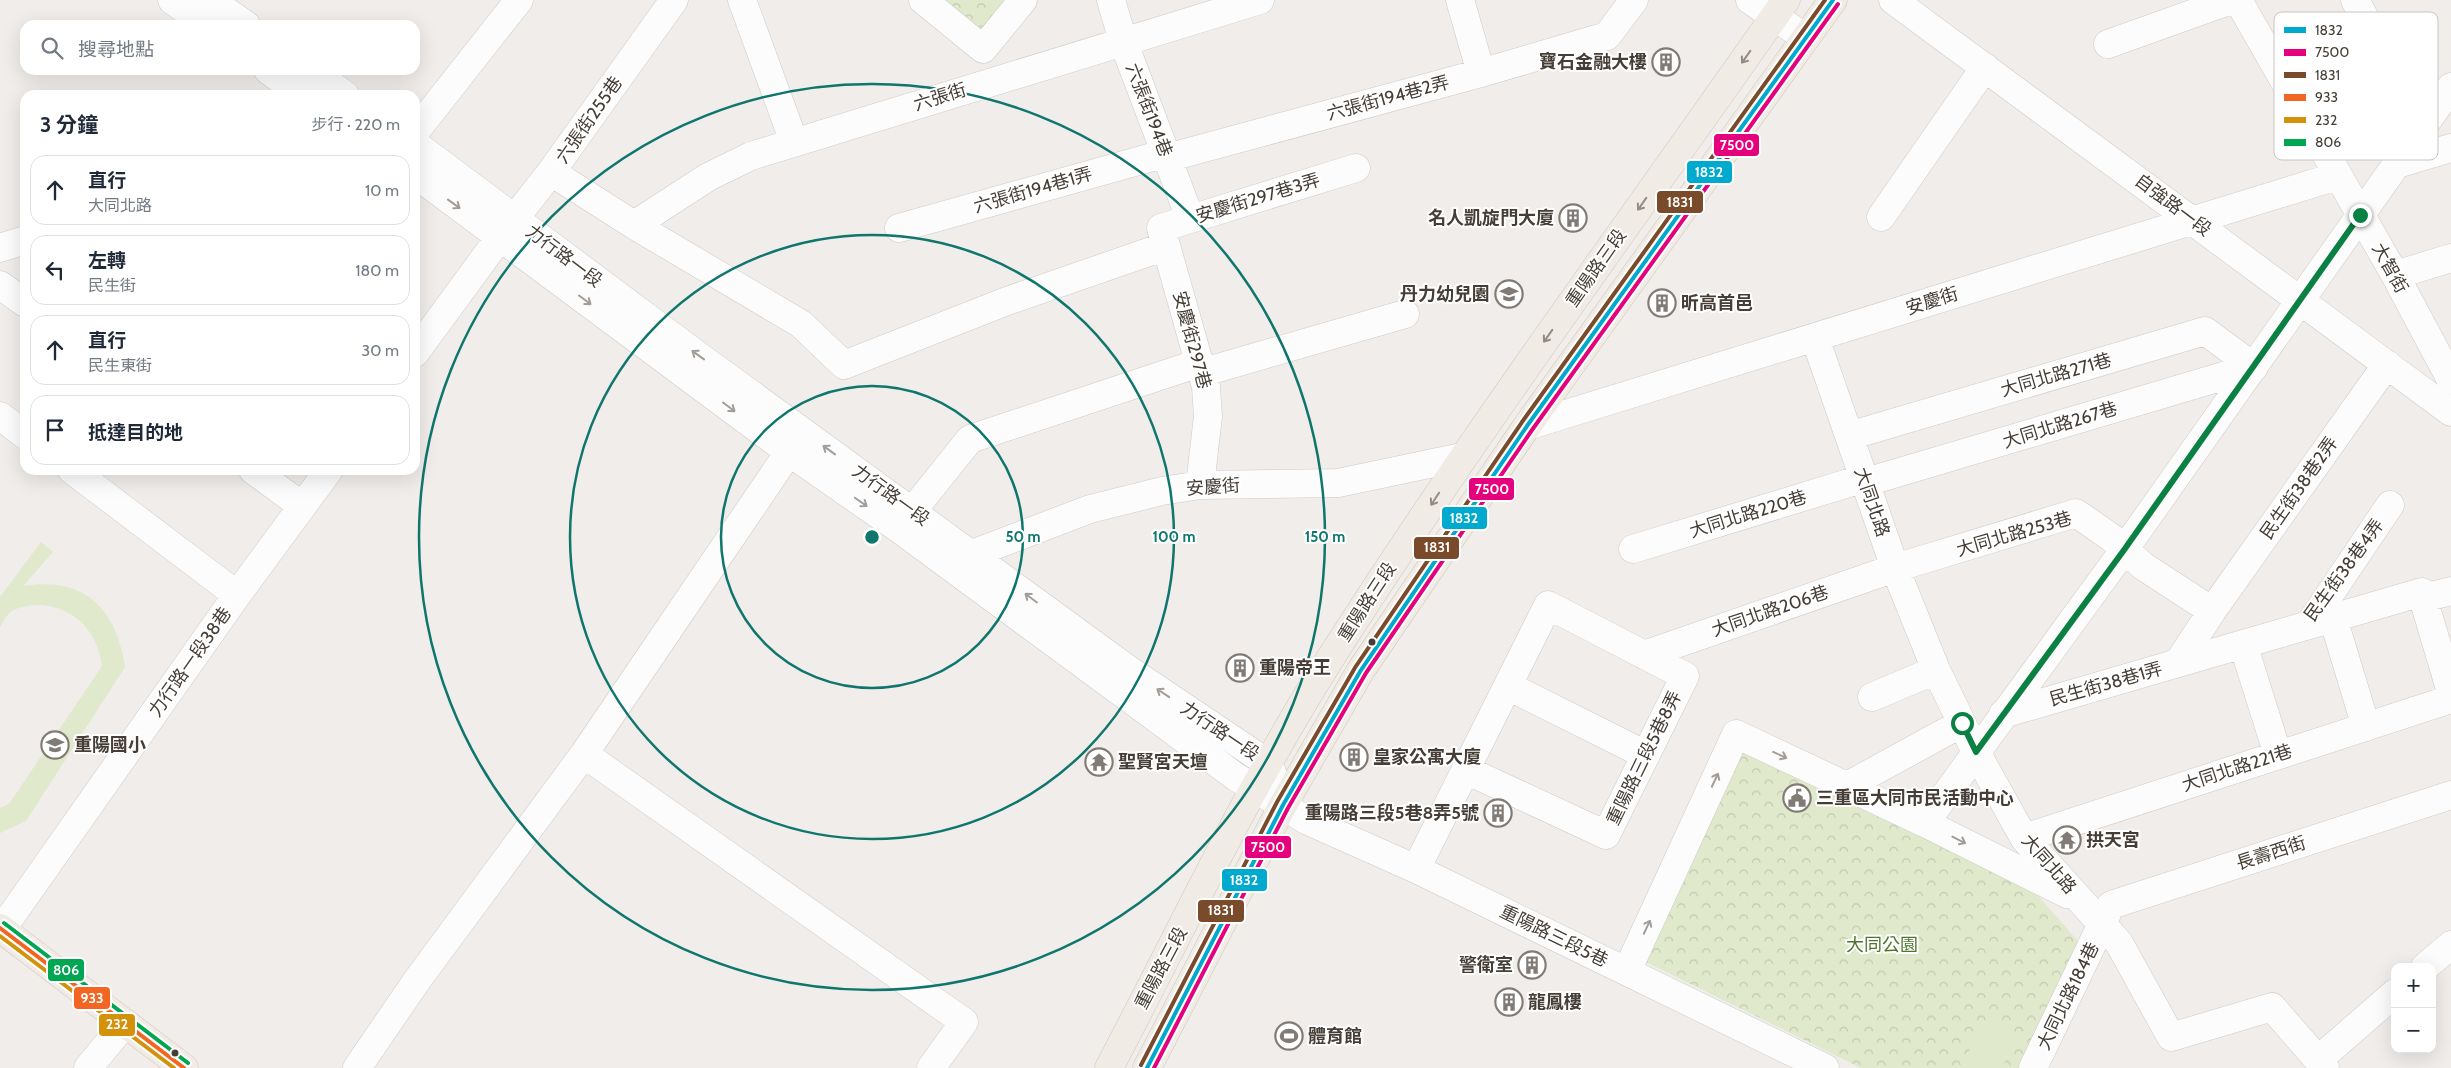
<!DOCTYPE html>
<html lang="zh-TW">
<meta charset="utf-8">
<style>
body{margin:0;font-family:Cabin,"Noto Sans TC",sans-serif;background:#f6f6f7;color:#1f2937}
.controls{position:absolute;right:15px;bottom:15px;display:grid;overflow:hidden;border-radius:10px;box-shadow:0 5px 20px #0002}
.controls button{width:45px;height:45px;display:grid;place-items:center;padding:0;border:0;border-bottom:1px solid #e0e1e3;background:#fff;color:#1f2937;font:25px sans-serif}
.stop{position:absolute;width:15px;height:15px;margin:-11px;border:4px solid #0b8043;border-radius:50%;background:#fff}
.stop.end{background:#0b8043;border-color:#fff;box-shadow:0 1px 5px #0008}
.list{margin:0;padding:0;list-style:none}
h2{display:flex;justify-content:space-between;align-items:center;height:65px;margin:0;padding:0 20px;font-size:21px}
h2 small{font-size:16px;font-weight:400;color:#747a83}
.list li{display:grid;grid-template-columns:32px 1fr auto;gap:15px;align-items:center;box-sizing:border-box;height:70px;margin:0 10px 10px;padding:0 10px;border:1px solid #e0e1e3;border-radius:15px}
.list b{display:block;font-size:19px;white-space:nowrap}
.list p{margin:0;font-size:16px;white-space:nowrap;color:#747a83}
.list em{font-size:16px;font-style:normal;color:#747a83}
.icon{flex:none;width:28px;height:28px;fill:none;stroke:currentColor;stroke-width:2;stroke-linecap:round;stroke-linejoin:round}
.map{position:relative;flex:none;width:2451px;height:1068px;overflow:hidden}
.search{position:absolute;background:#fff;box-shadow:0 5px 20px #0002;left:20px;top:20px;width:400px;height:55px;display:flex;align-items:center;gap:12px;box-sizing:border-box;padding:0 18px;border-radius:15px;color:#747a83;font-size:19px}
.panel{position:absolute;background:#fff;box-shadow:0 5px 20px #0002;left:20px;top:90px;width:400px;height:385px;border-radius:15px}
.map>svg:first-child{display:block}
.park{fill:url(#park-crowns)}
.garden{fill:#e0e9cb}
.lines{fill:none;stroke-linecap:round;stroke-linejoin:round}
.minor-casing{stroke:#cecbc7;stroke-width:29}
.major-casing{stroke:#d1c7b8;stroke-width:29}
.minor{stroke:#fdfcfc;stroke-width:28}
.major{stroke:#f0ebe4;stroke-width:28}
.bus-1-casing{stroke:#fff;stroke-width:8}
.bus-2-casing{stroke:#fff;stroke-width:8}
.bus-3-casing{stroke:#fff;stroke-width:8}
.bus-4-casing{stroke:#fff;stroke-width:8}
.bus-5-casing{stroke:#fff;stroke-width:8}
.bus-6-casing{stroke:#fff;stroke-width:8}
.bus-1{stroke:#00a9ce;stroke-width:4}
.bus-2{stroke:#e5007d;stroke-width:4}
.bus-3{stroke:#7a4b2a;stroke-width:4}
.bus-4{stroke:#f26522;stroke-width:4}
.bus-5{stroke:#d4910b;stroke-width:4}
.bus-6{stroke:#00a651;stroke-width:4}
.oneway{stroke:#928c84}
.oneway2{stroke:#a29d99}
.route{stroke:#0b8043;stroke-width:6}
.ring{fill:none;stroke:#0f766e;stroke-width:2.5}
.bus-dot{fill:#463e36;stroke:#fff;stroke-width:2}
.labels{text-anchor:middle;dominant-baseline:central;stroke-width:4;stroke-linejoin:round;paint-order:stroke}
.poi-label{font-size:18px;font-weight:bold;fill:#463e36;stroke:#fff;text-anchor:start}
.street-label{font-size:18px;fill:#463e36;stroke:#fff}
.park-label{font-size:18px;fill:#4f752c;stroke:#fff}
.key{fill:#fff;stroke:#c8c5c3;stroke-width:1}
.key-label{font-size:14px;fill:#463e36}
.centre{fill:#0f766e;stroke:#fff;stroke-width:2.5}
.ring-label{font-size:15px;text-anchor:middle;font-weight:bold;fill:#0f766e;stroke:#fff;stroke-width:4;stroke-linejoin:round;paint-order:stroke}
.line-badge{stroke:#fff;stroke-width:2}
.badge-label{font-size:14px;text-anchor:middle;font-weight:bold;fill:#fff}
</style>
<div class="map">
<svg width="2451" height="1068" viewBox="0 0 2451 1068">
<defs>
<pattern id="park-crowns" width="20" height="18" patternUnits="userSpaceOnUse" patternTransform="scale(1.25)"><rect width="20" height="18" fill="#e0e9cb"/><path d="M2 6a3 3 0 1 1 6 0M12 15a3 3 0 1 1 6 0" fill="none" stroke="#c2c9af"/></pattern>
</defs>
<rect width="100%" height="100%" fill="#f0edea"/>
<path class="park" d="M941 0H1015L987 36Z
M1746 747 2026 882 2084 948 2023 1068H1861L1646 962Z"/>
<path class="garden" d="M41 542 53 552 23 586C84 576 116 607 125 667L26 821 0 833V808L9 804 102 666C98 633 76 608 42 605 33 605 20 606 12 611 7 614 3 622 0 627V597Z
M1987 1021 2018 1039 2001 1068H1979L1964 1059Z"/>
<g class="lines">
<g class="minor-casing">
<path id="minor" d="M172 0 207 25
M210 0 246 25
M742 0 794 142
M923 0 983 49 1023 0
M1111 0 1123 41 1190 218
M1460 0 1481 73
M1750 0 1806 38
M1893 0 2451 412
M2238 0 2395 275 2451 380
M2355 0 2423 126
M2108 44 2231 0
M268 70 302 95
M310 70 345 95
M415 132 519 0
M415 144 700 357 1129 670 1269 764 1276 785
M2397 164 2451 148
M551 172 634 225 801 324 844 365 1007 301 1166 246
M415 174 789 452 898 528 1236 777 1306 820 1416 869 1825 1068
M1881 217 1985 67
M634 225 708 177 751 156 1260 0
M899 228 1156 156 1167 158 1481 73 1607 36 1634 0
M0 248 25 240
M2395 275 2451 258
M0 285 25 303
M1815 338 1895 568 1936 670 1976 752 2024 838 2119 943 2171 1037 2272 1007 2325 1068
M415 353 500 237 551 172 674 0
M0 416 25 435
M1527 426 2337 176
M1849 436 2205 331 2254 367
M72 470 237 595
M253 470 302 506
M1200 485 1208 416 1206 387 1161 228 1356 168
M901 525 970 439 1199 363 1211 370 1405 314
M1633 549 1855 481 1873 480 2254 367
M972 554 1090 509 1162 491 1200 485 1338 483 1462 457
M2423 598 2451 692
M2333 618 2366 727
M2309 625 2422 592 2423 598 2451 591
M2243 644 2278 755
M1644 655 1895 568 2076 513 2112 538 2143 566 2212 611
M2178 663 2309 625 2390 505
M1508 686 1646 755
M1872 697 1936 670
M2003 714 2178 663 2212 611 2387 364
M584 754 964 1022 931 1068
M1847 786 1962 723
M1925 823 2124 550 2451 87
M2024 838 2451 699
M1416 869 1548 605 1685 676 1606 835 1466 770
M2 929 237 595 329 470
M2425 967 2451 945
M1627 971 1736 734 1925 823 2067 894
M2318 1060 2395 993
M88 1068 125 1023
M357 1068 418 979 584 754 789 452
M2033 1068 2111 905 2451 795"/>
</g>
<g class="major-casing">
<path id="major" d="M0 928 184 1068
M1109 1068C1181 931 1247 790 1330 659 1473 434 1633 219 1786 0
M1147 1068 1283 805 1361 670 1527 426 1833 0"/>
</g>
<use href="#minor" class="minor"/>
<use href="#major" class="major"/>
<g class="bus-1-casing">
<path id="bus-1" d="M1147 1068 1283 805 1361 670 1527 426 1833 0"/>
</g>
<g class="bus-2-casing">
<path id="bus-2" d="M1154 1068 1288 808 1366 673 1532 430 1838 4"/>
</g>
<g class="bus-3-casing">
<path id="bus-3" d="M1141 1065 1277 802 1356 666 1522 422 1825 0"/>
</g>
<g class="bus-4-casing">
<path id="bus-4" d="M0 928 184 1068"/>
</g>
<g class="bus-5-casing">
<path id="bus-5" d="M0 936 174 1068"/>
</g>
<g class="bus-6-casing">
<path id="bus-6" d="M4 923 188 1063"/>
</g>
<use href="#bus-1" class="bus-1"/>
<use href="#bus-2" class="bus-2"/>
<use href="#bus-3" class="bus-3"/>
<use href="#bus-4" class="bus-4"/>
<use href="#bus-5" class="bus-5"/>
<use href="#bus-6" class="bus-6"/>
</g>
<defs><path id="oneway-shaft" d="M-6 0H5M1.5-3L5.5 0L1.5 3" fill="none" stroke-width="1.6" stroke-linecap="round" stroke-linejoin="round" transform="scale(1.25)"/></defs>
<g class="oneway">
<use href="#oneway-shaft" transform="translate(1746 57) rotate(125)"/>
<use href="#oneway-shaft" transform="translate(1642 204) rotate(125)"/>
<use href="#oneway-shaft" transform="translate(1548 336) rotate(125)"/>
<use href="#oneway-shaft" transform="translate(1435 499) rotate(123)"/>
</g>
<g class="oneway2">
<use href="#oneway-shaft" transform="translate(454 204) rotate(36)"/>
<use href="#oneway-shaft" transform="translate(585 300) rotate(37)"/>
<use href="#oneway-shaft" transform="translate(698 355) rotate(-144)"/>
<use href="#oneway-shaft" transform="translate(729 407) rotate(37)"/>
<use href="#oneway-shaft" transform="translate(829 450) rotate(-144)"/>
<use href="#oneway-shaft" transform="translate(861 502) rotate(35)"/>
<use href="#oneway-shaft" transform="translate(1031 598) rotate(-143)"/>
<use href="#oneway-shaft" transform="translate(1163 693) rotate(-146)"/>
<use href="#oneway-shaft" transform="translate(1780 755) rotate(25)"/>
<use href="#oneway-shaft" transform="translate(1715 780) rotate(-65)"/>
<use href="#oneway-shaft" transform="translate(1959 840) rotate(27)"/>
<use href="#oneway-shaft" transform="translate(1647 927) rotate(-65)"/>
</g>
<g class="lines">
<path class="route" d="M1962 723 1976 752 2124 550 2360 215"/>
</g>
<g class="ring">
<circle cx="872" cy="537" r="151"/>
<circle cx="872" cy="537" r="302"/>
<circle cx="872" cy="537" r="453"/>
</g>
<defs>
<g id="building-ring" transform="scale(1.4375)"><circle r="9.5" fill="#fff" stroke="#827b75" stroke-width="1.5"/><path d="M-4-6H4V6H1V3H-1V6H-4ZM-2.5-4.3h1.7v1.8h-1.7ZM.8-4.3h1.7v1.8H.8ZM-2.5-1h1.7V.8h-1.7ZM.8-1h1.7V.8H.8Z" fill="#827b75"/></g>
<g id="school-ring" transform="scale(1.4375)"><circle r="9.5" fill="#fff" stroke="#827b75" stroke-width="1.5"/><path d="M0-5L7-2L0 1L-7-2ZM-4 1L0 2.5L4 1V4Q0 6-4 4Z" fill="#827b75"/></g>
<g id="temple-ring" transform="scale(1.4375)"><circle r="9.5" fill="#fff" stroke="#827b75" stroke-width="1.5"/><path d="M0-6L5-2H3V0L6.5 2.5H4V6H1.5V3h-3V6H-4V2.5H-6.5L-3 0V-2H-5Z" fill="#827b75"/></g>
<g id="civic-ring" transform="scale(1.4375)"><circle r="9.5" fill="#fff" stroke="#827b75" stroke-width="1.5"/><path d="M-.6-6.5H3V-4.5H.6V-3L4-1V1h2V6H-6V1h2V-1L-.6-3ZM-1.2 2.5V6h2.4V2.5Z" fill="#827b75"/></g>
<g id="stadium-ring" transform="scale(1.4375)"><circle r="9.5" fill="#fff" stroke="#827b75" stroke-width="1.5"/><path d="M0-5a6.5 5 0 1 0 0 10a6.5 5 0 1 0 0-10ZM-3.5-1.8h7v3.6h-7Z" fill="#827b75"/></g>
</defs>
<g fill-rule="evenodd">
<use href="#building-ring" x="1666" y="62"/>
<use href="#building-ring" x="1573" y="218"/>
<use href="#school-ring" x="1509" y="294"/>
<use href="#building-ring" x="1662" y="303"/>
<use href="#building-ring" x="1240" y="668"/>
<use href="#school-ring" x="55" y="745"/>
<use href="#building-ring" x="1354" y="757"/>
<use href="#temple-ring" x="1099" y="762"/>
<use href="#civic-ring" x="1797" y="798"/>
<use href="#building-ring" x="1498" y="813"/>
<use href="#temple-ring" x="2067" y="840"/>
<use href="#building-ring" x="1532" y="965"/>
<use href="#building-ring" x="1509" y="1002"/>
<use href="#stadium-ring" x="1289" y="1036"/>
</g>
<g class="bus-dot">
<circle cx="1372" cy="642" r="4.5"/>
<circle cx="175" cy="1053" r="4.5"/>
</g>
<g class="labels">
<g class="poi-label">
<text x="1647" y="62" text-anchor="end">寶石金融大樓</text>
<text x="1554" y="218" text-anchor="end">名人凱旋門大廈</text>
<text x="1490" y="294" text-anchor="end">丹力幼兒園</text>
<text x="1681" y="303">昕高首邑</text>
<text x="1259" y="668">重陽帝王</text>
<text x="74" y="745">重陽國小</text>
<text x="1373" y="757">皇家公寓大廈</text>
<text x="1118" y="762">聖賢宮天壇</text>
<text x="1816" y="798">三重區大同市民活動中心</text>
<text x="1479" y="813" text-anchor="end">重陽路三段5巷8弄5號</text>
<text x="2086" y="840">拱天宮</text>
<text x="1513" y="965" text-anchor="end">警衛室</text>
<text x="1528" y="1002">龍鳳樓</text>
<text x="1308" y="1036">體育館</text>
</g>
<g class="street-label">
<text transform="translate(940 97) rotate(-17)">六張街</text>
<text transform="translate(1388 98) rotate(-15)">六張街194巷2弄</text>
<text transform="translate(1149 110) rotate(69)">六張街194巷</text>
<text transform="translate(589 120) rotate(-55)">六張街255巷</text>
<text transform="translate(1033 190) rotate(-16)">六張街194巷1弄</text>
<text transform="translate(1258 198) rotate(-17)">安慶街297巷3弄</text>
<text transform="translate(2173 205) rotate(37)">自強路一段</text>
<text transform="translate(564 256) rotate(37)">力行路一段</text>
<text transform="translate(1596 268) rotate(-55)">重陽路三段</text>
<text transform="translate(2390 268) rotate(61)">大智街</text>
<text transform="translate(1932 301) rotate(-17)">安慶街</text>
<text transform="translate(1192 340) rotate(75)">安慶街297巷</text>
<text transform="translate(2056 375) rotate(-16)">大同北路271巷</text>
<text transform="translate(2060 425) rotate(-17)">大同北路267巷</text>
<text transform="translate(1213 487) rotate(-4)">安慶街</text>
<text transform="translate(2299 488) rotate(-55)">民生街38巷2弄</text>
<text transform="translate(891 495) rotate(36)">力行路一段</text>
<text transform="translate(1872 502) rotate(71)">大同北路</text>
<text transform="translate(1748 514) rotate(-17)">大同北路220巷</text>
<text transform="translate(2014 534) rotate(-16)">大同北路253巷</text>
<text transform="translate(2344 570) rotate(-54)">民生街38巷4弄</text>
<text transform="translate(1367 602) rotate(-57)">重陽路三段</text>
<text transform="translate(1770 611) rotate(-19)">大同北路206巷</text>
<text transform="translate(190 662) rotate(-55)">力行路一段38巷</text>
<text transform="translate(2106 684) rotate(-16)">民生街38巷1弄</text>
<text transform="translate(1220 731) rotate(34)">力行路一段</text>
<text transform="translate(1644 758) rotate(-64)">重陽路三段5巷8弄</text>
<text transform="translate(2237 768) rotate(-18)">大同北路221巷</text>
<text transform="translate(2271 853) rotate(-18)">長壽西街</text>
<text transform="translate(2049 864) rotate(49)">大同北路</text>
<text transform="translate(1554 936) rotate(26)">重陽路三段5巷</text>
<text transform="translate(1161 968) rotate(-62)">重陽路三段</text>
<text transform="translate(2068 996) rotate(-64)">大同北路184巷</text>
</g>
<g class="park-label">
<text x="1882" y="945">大同公園</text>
</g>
</g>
<rect x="2274" y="12" width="164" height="148" rx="8" class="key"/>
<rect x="2284" y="27" width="22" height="6" fill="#00a9ce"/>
<rect x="2284" y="49" width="22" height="7" fill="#e5007d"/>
<rect x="2284" y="72" width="22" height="6" fill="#7a4b2a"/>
<rect x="2284" y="94" width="22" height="7" fill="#f26522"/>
<rect x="2284" y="117" width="22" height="6" fill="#d4910b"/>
<rect x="2284" y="139" width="22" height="7" fill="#00a651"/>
<g class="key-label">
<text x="2315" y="35">1832</text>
<text x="2315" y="57">7500</text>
<text x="2315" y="80">1831</text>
<text x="2315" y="102">933</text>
<text x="2315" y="125">232</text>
<text x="2315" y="147">806</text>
</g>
<circle cx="872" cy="537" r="8" class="centre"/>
<g class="ring-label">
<text x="1023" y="542">50 m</text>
<text x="1174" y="542">100 m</text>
<text x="1325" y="542">150 m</text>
</g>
<g class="line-badge">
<rect x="1713" y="133" width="47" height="24" rx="5" fill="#e5007d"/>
<rect x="1686" y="160" width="47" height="24" rx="5" fill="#00a9ce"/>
<rect x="1656" y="190" width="48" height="24" rx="5" fill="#7a4b2a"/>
<rect x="1468" y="477" width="47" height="24" rx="5" fill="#e5007d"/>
<rect x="1441" y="506" width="47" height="24" rx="5" fill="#00a9ce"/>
<rect x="1413" y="536" width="47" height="24" rx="5" fill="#7a4b2a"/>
<rect x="1244" y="835" width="48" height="24" rx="5" fill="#e5007d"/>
<rect x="1221" y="868" width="47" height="24" rx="5" fill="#00a9ce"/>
<rect x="1197" y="899" width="48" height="24" rx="5" fill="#7a4b2a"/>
<rect x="47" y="958" width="38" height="24" rx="5" fill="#00a651"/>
<rect x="73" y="986" width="38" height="24" rx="5" fill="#f26522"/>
<rect x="98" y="1013" width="38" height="24" rx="5" fill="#d4910b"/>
</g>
<g class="badge-label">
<text x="1737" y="150">7500</text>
<text x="1709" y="177">1832</text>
<text x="1680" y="207">1831</text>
<text x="1492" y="494">7500</text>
<text x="1464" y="523">1832</text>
<text x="1437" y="552">1831</text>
<text x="1268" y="852">7500</text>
<text x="1244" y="885">1832</text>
<text x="1221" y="915">1831</text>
<text x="66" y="975">806</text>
<text x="92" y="1003">933</text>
<text x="117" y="1029">232</text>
</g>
</svg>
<div class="controls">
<button>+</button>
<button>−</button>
</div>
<div class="stop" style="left:1962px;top:723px"></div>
<div class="stop end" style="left:2360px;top:215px"></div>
<div class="search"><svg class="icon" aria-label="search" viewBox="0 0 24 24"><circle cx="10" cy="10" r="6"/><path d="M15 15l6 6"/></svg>搜尋地點</div>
<section class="panel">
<h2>3 分鐘<small>步行 · 220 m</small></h2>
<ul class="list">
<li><svg class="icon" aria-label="ahead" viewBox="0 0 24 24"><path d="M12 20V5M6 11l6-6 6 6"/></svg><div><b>直行</b><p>大同北路</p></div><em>10 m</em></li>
<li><svg class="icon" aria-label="left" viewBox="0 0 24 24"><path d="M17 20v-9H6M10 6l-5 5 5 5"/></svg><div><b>左轉</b><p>民生街</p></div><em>180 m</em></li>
<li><svg class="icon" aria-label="ahead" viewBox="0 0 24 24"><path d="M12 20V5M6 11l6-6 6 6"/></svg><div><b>直行</b><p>民生東街</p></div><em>30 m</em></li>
<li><svg class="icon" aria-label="arrive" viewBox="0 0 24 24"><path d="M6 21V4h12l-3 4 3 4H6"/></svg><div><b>抵達目的地</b></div></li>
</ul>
</section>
</div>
